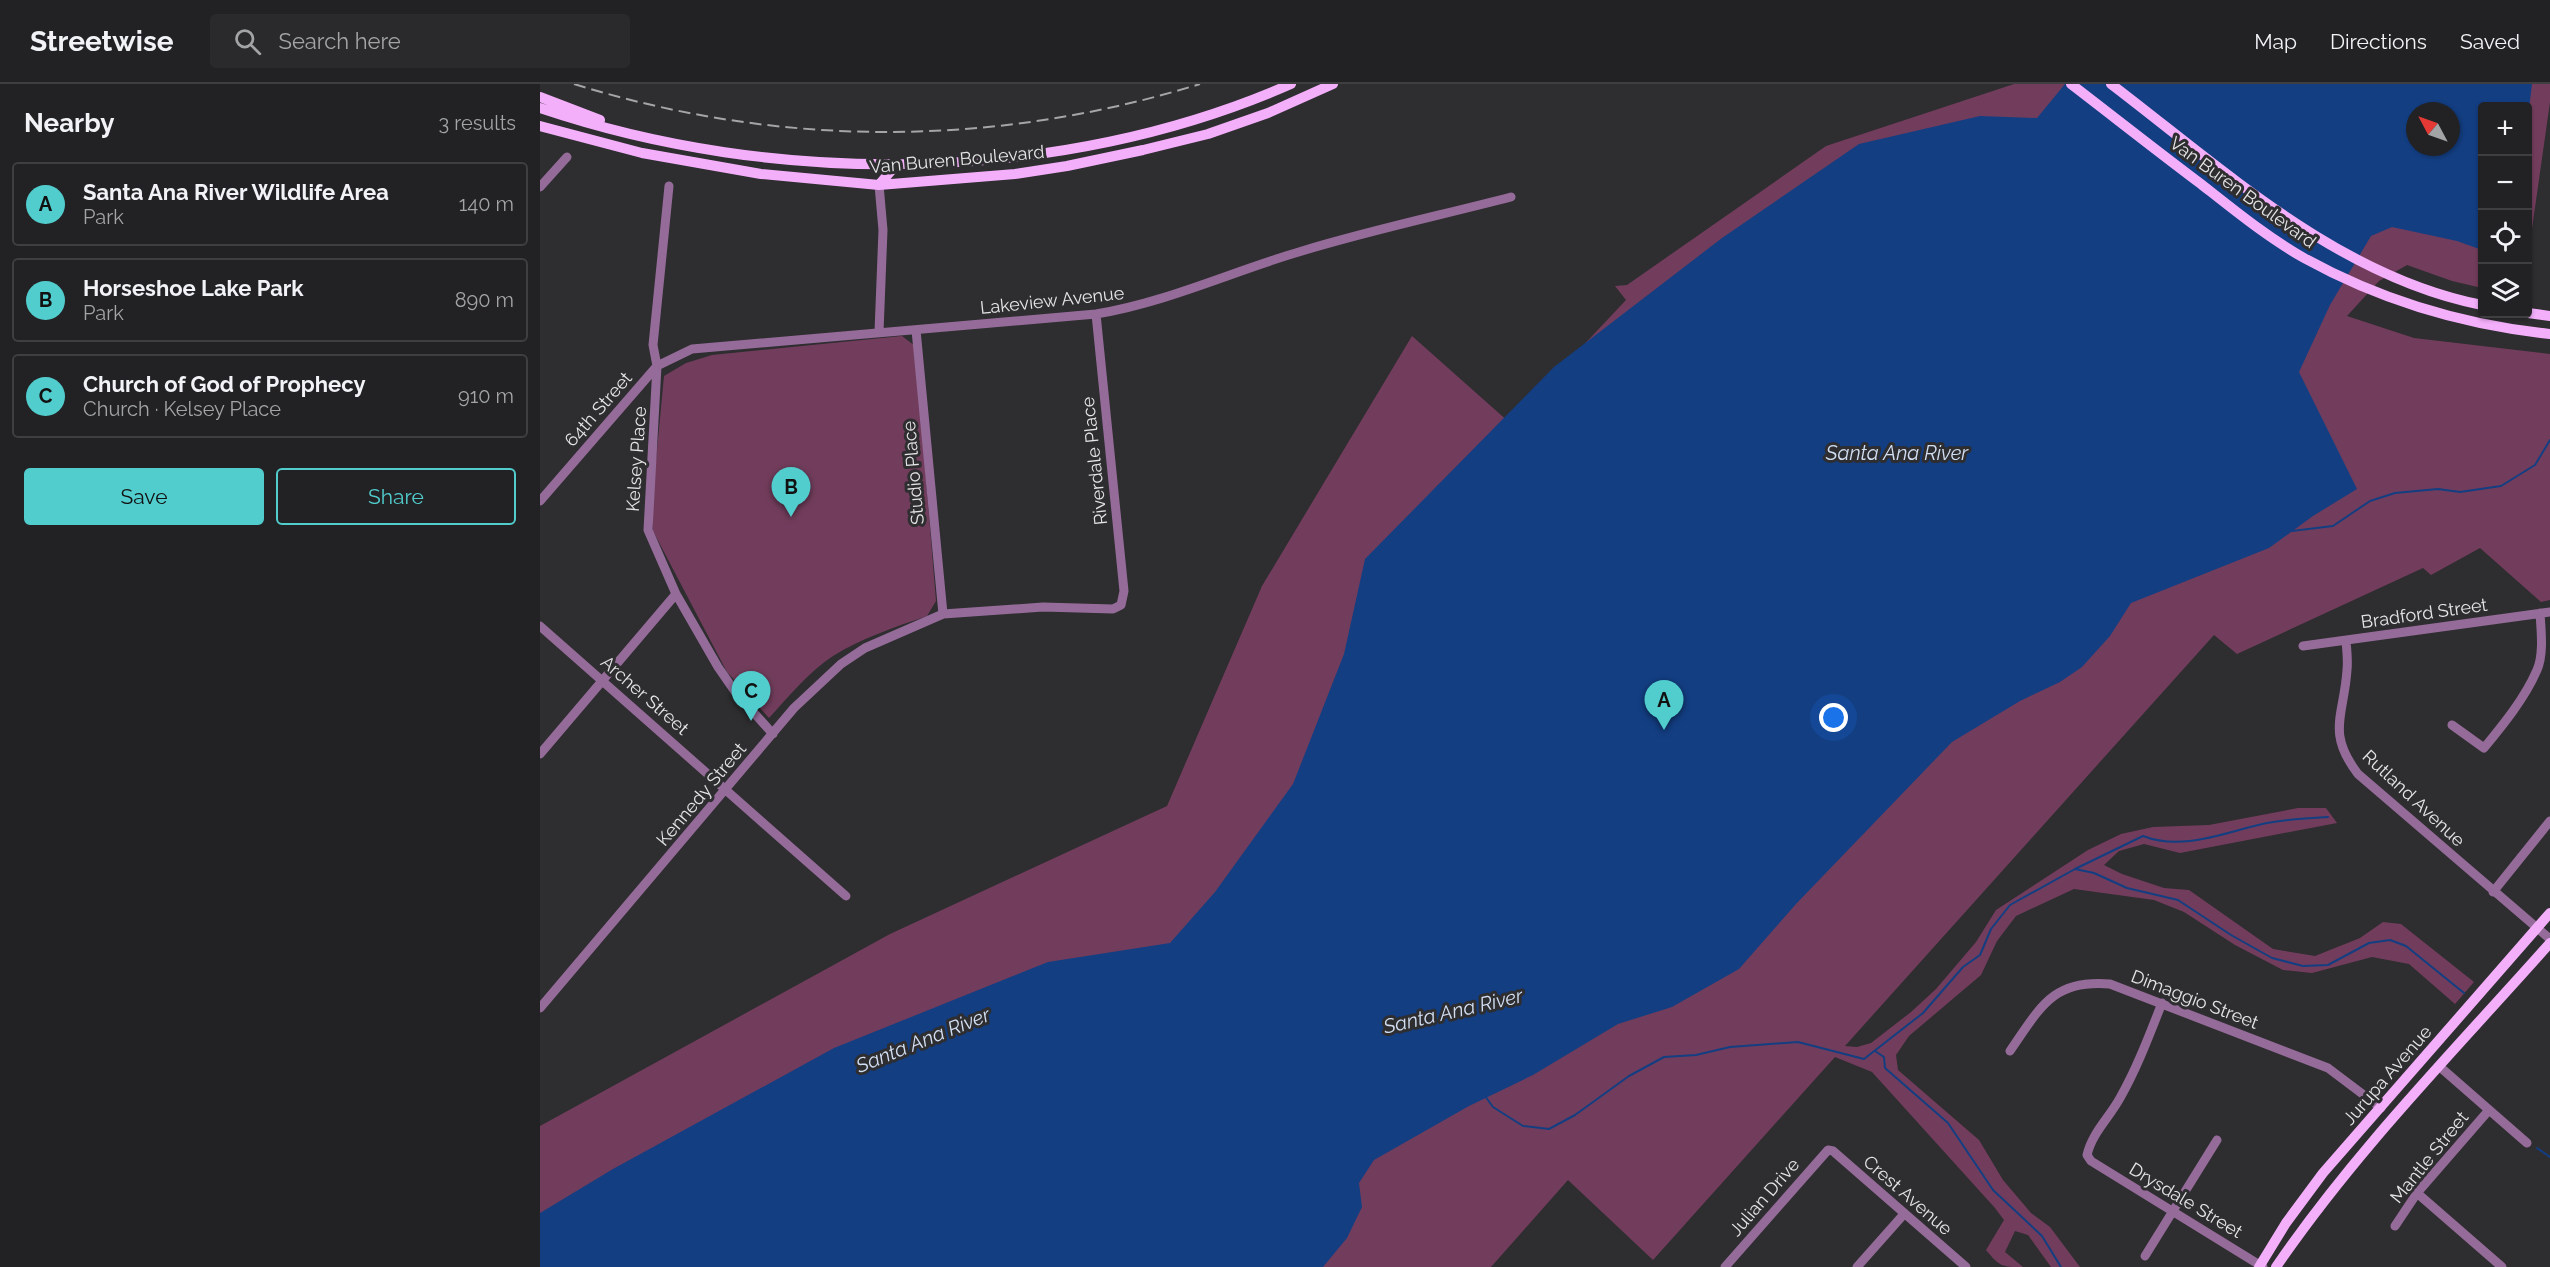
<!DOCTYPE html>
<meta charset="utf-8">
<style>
body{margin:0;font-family:Raleway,sans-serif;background:#2a2a2c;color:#f1f3f6}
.controls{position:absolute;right:18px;top:18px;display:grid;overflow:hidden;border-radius:6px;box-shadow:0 2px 4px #0004}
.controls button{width:54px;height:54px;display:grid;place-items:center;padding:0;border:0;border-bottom:2px solid #3f3f41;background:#222224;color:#f1f3f6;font:30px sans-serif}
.compass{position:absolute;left:1866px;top:18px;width:54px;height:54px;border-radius:50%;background:#222224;box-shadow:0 2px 4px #0004;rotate:311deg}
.you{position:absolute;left:1294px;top:634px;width:21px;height:21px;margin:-15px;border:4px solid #fff;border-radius:50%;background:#1a73e8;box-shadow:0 0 0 9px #1a73e833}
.badge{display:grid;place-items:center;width:39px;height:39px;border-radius:50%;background:#52cdce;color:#111;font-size:20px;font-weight:700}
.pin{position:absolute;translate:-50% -50px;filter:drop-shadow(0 2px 3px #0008)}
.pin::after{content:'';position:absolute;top:32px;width:21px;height:18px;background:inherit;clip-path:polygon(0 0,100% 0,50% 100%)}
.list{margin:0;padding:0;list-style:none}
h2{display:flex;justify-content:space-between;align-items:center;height:78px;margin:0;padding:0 24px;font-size:26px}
h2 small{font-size:20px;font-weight:400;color:#a2a4a6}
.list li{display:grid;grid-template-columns:39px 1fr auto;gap:18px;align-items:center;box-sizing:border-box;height:84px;margin:0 12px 12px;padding:0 12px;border:2px solid #3f3f41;border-radius:6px}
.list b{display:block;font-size:22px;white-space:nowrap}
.list p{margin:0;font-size:20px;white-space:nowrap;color:#a2a4a6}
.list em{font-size:20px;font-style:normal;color:#a2a4a6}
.actions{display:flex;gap:12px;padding:18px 24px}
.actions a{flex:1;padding:14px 0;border:2px solid #52cdce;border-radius:6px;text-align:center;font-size:21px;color:#52cdce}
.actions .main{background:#52cdce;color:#111}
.icon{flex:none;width:33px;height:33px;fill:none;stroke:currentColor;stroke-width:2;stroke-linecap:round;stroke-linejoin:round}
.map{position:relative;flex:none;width:2010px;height:1183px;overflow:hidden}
header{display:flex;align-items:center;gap:36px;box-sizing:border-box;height:84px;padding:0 30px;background:#222224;border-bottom:2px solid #3f3f41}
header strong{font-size:28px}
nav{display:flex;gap:33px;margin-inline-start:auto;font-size:21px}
.search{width:420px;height:54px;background:#2a2a2c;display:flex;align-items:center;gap:15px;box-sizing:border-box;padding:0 21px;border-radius:6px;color:#a2a4a6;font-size:22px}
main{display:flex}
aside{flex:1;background:#222224}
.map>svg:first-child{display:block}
.green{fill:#723d5c;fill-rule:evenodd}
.water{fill:#133e82;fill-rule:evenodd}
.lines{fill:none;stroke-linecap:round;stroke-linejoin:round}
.stream{stroke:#133e82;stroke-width:2}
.minor{stroke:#956c99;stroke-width:9}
.major{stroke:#f4affb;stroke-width:10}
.rail{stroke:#a5a4a6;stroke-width:2;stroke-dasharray:12 6;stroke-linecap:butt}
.labels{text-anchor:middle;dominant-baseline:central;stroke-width:6;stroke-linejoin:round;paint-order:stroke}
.street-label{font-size:18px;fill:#e5e4e6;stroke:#2e2d30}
.water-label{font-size:20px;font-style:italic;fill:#d2dff3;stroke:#2e2d30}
</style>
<header>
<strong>Streetwise</strong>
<div class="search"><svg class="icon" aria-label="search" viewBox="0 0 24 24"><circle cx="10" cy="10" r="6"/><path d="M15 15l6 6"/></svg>Search here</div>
<nav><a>Map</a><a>Directions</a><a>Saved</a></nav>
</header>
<main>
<aside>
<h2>Nearby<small>3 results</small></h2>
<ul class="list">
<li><span class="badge">A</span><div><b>Santa Ana River Wildlife Area</b><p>Park</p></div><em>140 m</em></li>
<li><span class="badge">B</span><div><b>Horseshoe Lake Park</b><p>Park</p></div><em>890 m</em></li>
<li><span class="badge">C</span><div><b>Church of God of Prophecy</b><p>Church · Kelsey Place</p></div><em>910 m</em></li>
</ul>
<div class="actions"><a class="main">Save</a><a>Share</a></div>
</aside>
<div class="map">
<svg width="2010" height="1183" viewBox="0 0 2010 1183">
<rect width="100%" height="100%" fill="#2e2d30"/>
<path class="green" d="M1474 0H2010V18L1988 173V22H1942V204L1912 197 1867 181 1839 197 1807 232 1874 254 2010 270V516L2001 518 1940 464 1891 491 1883 484 1697 570 1674 551 1305 962 1317 963 1331 959 1371 928 1396 905 1436 858 1456 826 1548 766 1581 750 1613 743 1669 741 1758 724H1786L1797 739 1640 769 1604 760 1579 767 1564 781 1582 790 1624 804 1649 806 1733 865 1775 872 1820 854 1843 838 1861 840 1934 898 1915 920 1869 880 1832 873 1772 889 1743 886 1695 861 1644 828 1614 816 1534 805 1476 832 1457 857 1441 891 1369 952 1356 971 1358 986 1439 1056 1463 1096 1491 1129 1510 1143 1540 1183H1511L1488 1151 1475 1147 1465 1168 1483 1183C1462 1183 1460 1183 1446 1166L1464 1136 1455 1124 1332 988 1295 973 1113 1176 1028 1096 951 1183H0V1042L350 850 627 722 722 502 872 252 970 339 1086 216 1075 202 1087 201 1286 62ZM1875 27H1911V63H1875Z
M362 252 375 262 396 517 387 532C355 543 322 554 293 572 269 588 249 612 229 634L187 588 113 447 112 419 124 292 146 279 172 271Z"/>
<path class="water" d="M1525 0H1992L1988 33V22H1942V166L1917 157 1852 143 1831 152 1790 221 1759 288 1817 405 1773 432 1729 464 1591 519 1570 552 1542 583 1520 598 1480 617 1412 658 1256 820 1199 885 1132 923 1078 940 993 991 929 1022 834 1076 819 1099 822 1123 807 1154 783 1183H0V1129L73 1085 294 964 508 878 630 859 675 808 753 700 804 570 825 475 1014 283 1182 154 1319 60 1440 32 1497 34ZM1875 27H1911V63H1875Z"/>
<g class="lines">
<path class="stream" d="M1752 447 1793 442 1830 417 1855 409 1898 405 1920 408 1961 402 1995 381 2010 356
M1535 785 1603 752C1644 768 1687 747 1727 739 1748 735 1768 734 1788 733
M1335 967 1344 973 1345 984 1408 1039 1453 1106 1502 1152 1521 1183
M945 1012 953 1023 983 1042 1009 1045 1035 1031 1089 992 1124 973 1156 971 1190 963 1258 958 1324 975 1383 929 1423 883 1440 871 1451 845 1470 821 1535 785 1554 789 1587 804 1638 816 1691 851 1732 874 1763 882 1788 881 1829 859 1850 856 1866 862 1924 909
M1997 1064 2010 1073"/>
<path class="minor" d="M129 102 113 261 117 282 108 446 136 510 178 583 196 609 233 650
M0 103 27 73
M376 246 403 530
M339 248 343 146 339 101
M0 417 117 282 152 265 556 230C628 218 693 187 762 167 831 146 902 131 971 113
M0 542 306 812
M1806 557C1807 567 1808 577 1807 586 1804 632 1786 648 1818 690L2010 855
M1763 562 2010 528
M1912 641 1944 664C1963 641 1985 614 1997 586 2004 570 2001 546 2000 529
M0 670 136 510
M1953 808 2010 737
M1622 919C1609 952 1597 984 1580 1014 1569 1034 1552 1049 1547 1071L1551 1077 1723 1183
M0 924 254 624 301 580 325 564 403 530 503 523 573 525 581 521 584 507 556 230
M1470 967C1500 924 1512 895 1570 900L1788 984 1841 1024
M1900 983 1987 1059
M1877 1109 1962 1183
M1855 1142 1877 1109 1949 1026
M1605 1172 1677 1056
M1185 1183 1288 1066 1293 1067 1426 1183
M1317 1183 1364 1130"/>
<path class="major" d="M1531 0C1574 33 1617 67 1661 100 1694 126 1727 153 1764 174 1840 216 1924 241 2010 250
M1571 0C1684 86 1799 193 1942 221
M0 13 60 36
M0 24C236 104 521 101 751 0
M0 42 102 69 221 90 339 101 475 90 527 82 603 66 668 50 728 29 793 0
M339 101 355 82
M1988 229 2010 232
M1719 1183 1746 1139 1783 1089 2010 829
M1736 1183C1816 1066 1916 965 2010 859"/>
<path class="rail" d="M34 0C240 64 453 64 660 0"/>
</g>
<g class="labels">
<g class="street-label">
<text transform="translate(417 75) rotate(-5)">Van Buren Boulevard</text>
<text transform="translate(1703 108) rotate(36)">Van Buren Boulevard</text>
<text transform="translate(512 216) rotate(-6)">Lakeview Avenue</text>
<text transform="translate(58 325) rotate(-49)">64th Street</text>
<text transform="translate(96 375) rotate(-86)">Kelsey Place</text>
<text transform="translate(554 377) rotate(-96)">Riverdale Place</text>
<text transform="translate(373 389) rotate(-95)">Studio Place</text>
<text transform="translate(1884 529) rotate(-8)">Bradford Street</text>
<text transform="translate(105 611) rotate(41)">Archer Street</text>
<text transform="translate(161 710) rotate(-50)">Kennedy Street</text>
<text transform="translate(1874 714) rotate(43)">Rutland Avenue</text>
<text transform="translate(1655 915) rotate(21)">Dimaggio Street</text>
<text transform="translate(1847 991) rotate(-49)">Jurupa Avenue</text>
<text transform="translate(1889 1073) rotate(-51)">Mantle Street</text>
<text transform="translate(1368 1111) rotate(41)">Crest Avenue</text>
<text transform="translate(1224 1113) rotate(-49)">Julian Drive</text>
<text transform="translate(1646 1116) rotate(31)">Drysdale Street</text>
</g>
<g class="water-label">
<text x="1357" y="369">Santa Ana River</text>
<text transform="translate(913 927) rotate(-13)">Santa Ana River</text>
<text transform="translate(383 956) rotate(-22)">Santa Ana River</text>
</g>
</g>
</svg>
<div class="controls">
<button>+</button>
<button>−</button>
<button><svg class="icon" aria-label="locate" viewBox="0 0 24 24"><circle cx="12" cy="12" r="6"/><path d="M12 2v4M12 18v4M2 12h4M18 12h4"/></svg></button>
<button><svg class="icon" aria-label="layers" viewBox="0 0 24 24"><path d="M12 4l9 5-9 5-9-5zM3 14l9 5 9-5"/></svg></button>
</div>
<svg class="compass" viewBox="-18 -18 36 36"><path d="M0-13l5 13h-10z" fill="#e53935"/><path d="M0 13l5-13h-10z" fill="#a2a4a6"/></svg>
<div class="you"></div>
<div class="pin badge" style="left:1124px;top:646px">A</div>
<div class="pin badge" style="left:251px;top:433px">B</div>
<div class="pin badge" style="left:211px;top:637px">C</div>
</div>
</main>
